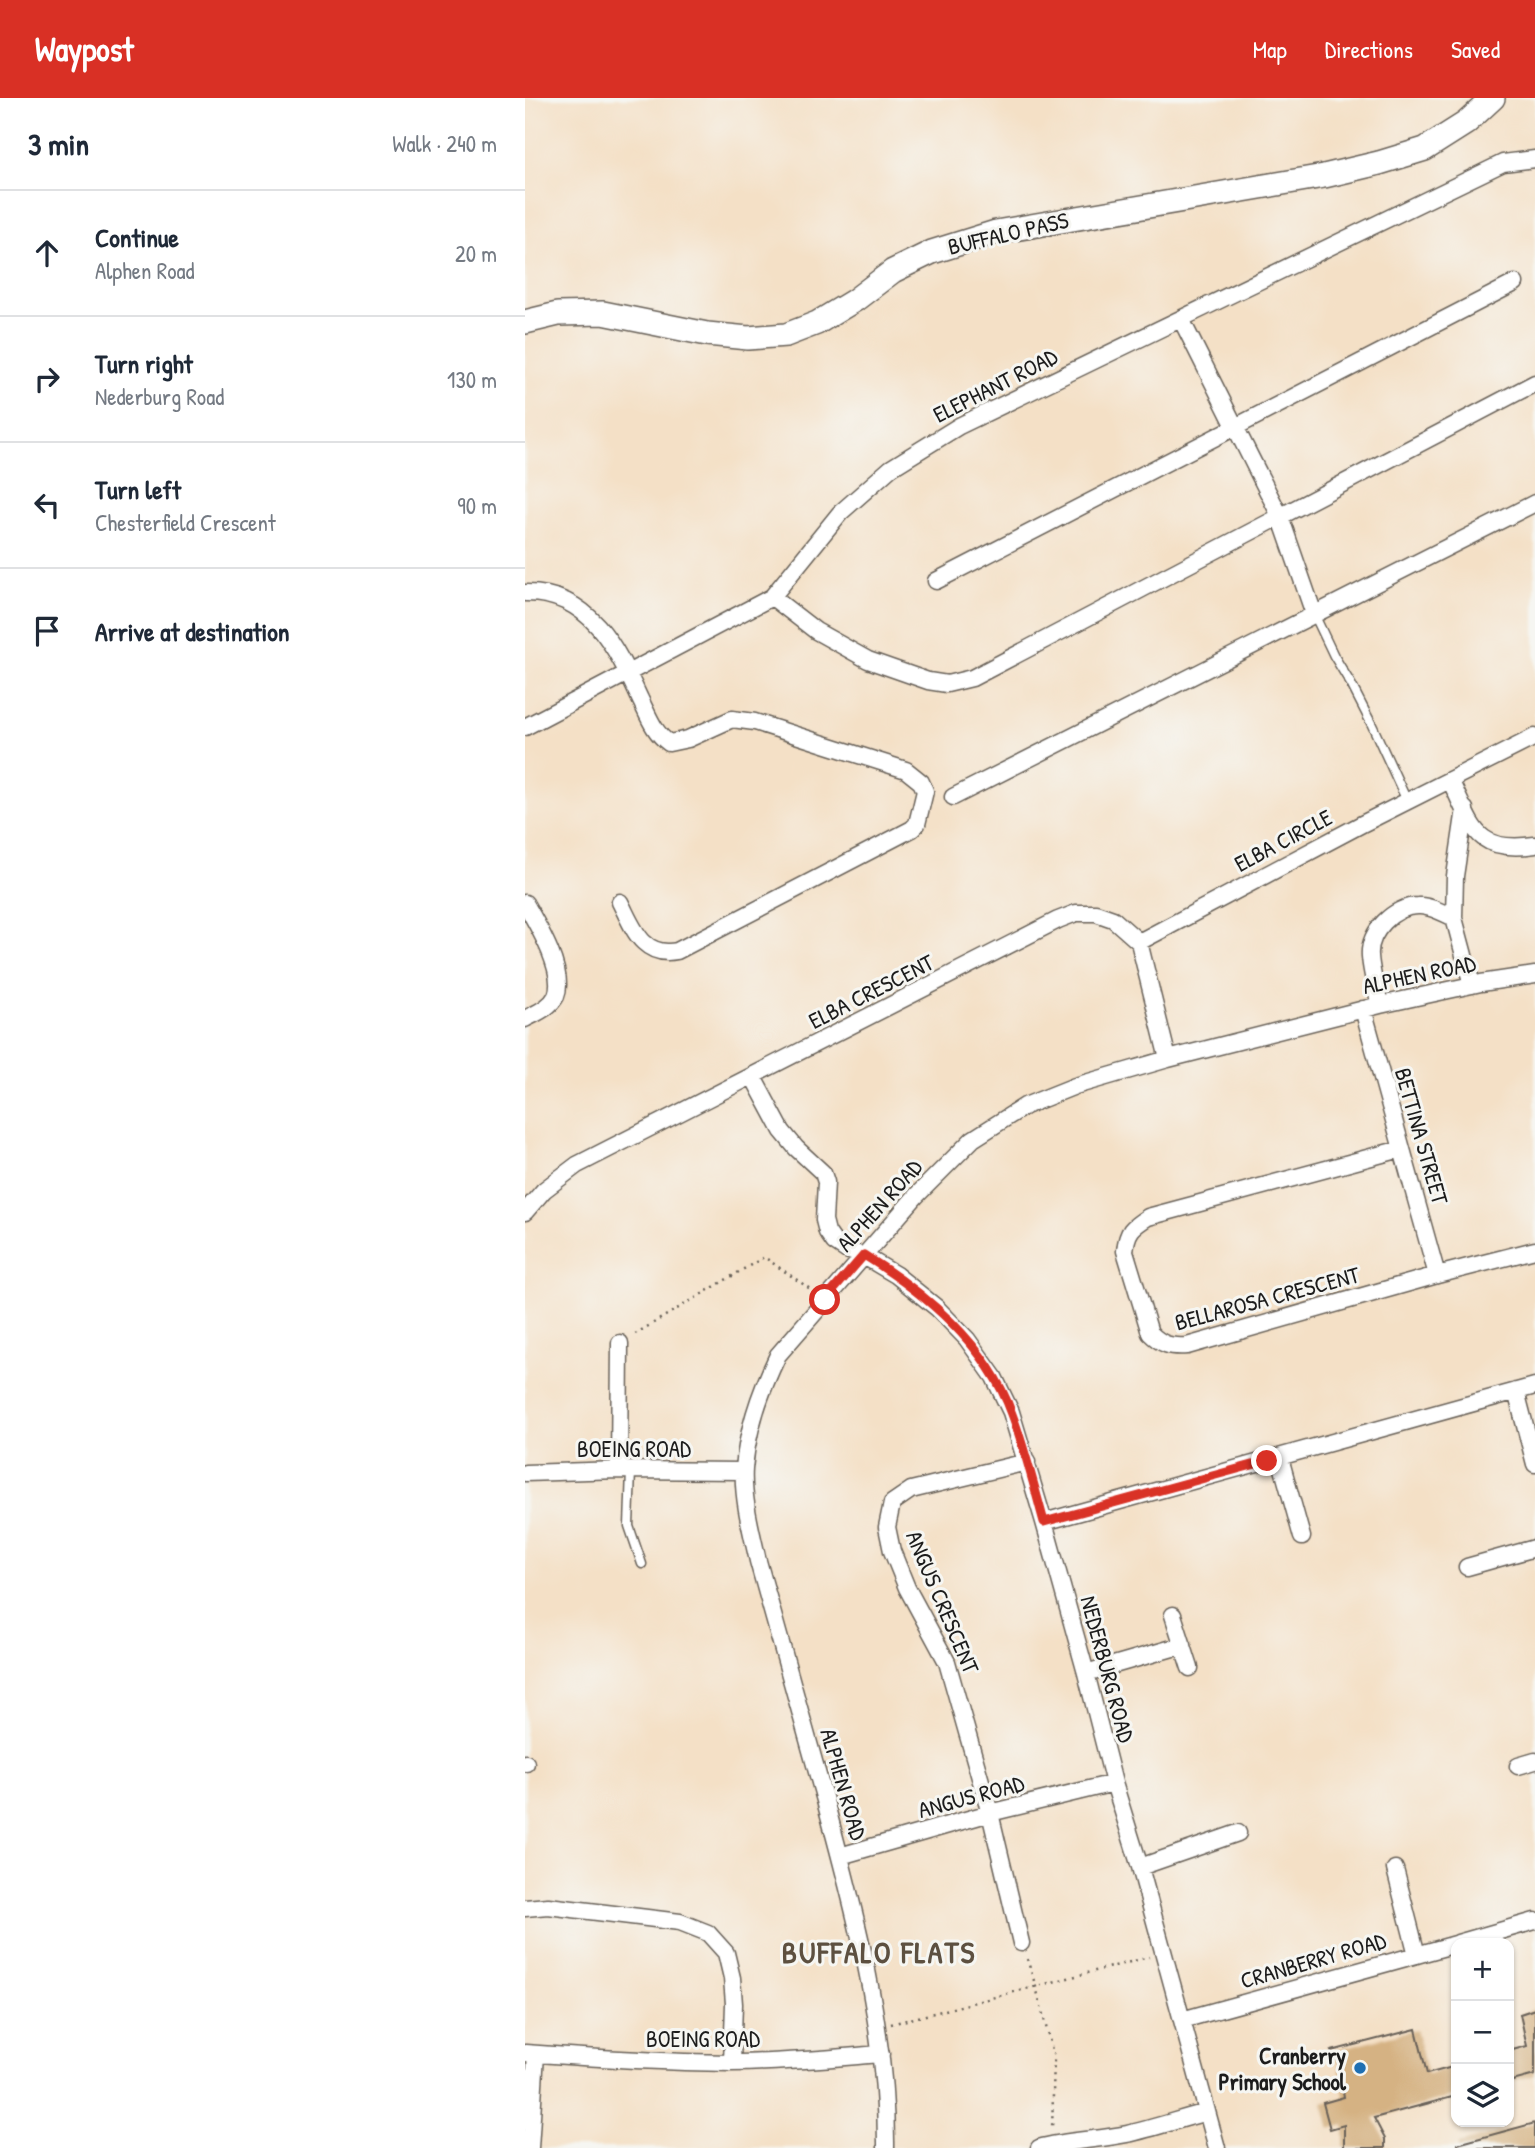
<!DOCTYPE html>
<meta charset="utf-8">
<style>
body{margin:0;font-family:"Patrick Hand",sans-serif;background:#f6f6f7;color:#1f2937}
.controls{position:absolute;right:21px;bottom:21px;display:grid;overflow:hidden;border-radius:14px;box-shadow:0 2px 5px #0004}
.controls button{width:63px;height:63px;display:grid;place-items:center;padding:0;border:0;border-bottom:2px solid #e0e1e3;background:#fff;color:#1f2937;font:35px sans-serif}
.stop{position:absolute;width:21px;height:21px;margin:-16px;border:5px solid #d93025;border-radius:50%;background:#fff}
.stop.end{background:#d93025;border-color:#fff;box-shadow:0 2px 7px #0008}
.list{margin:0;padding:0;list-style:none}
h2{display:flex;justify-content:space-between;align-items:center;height:91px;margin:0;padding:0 28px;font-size:30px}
h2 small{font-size:23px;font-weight:400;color:#747a83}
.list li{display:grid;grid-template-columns:46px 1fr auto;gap:21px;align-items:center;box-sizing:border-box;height:126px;padding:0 28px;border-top:2px solid #e0e1e3}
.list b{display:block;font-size:26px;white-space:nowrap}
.list p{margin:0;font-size:23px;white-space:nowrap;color:#747a83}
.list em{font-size:23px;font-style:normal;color:#747a83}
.icon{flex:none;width:38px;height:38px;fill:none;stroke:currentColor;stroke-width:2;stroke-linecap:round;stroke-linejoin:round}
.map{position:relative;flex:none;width:1010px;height:2050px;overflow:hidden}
header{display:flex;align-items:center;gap:42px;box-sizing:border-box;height:98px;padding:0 35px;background:#d93025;color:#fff}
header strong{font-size:33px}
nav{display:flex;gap:38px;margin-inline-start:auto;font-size:24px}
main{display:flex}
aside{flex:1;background:#fff}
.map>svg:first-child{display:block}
.building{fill:#d5b283}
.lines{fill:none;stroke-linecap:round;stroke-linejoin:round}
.lane-casing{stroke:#686158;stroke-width:11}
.street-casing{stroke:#686158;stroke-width:19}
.secondary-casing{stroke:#686158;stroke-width:26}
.path{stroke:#686158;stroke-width:2.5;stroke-dasharray:2 5;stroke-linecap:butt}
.lane{stroke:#fff;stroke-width:8}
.street{stroke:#fff;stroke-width:16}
.secondary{stroke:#fff;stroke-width:23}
.route{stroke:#d93025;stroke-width:9}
.poi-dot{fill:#1f6fb2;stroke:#f6f6f2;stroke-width:2.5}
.labels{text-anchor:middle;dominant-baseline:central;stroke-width:6;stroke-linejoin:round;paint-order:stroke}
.street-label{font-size:23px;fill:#1c1c1c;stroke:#f6f6f2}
.poi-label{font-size:23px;font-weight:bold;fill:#1c1c1c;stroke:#f6f6f2;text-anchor:end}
.district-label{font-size:30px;font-weight:bold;letter-spacing:2px;fill:#5d5040;stroke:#f6f6f2}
</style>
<header>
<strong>Waypost</strong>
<nav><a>Map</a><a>Directions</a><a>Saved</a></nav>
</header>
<main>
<aside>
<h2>3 min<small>Walk · 240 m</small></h2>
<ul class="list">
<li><svg class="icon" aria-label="ahead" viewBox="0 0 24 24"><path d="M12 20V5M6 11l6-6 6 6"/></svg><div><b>Continue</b><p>Alphen Road</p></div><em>20 m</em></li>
<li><svg class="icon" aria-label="right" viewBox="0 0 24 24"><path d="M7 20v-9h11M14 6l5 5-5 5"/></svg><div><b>Turn right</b><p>Nederburg Road</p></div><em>130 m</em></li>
<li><svg class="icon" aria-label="left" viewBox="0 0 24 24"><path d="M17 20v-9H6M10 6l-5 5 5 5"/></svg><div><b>Turn left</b><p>Chesterfield Crescent</p></div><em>90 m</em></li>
<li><svg class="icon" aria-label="arrive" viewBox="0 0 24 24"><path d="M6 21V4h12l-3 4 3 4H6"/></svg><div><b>Arrive at destination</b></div></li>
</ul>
</aside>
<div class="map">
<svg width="1010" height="2050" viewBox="0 0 1010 2050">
<rect width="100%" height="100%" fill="#f6f6f2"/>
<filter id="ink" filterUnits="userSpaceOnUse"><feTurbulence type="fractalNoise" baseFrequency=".0143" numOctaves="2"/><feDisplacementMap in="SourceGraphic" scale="14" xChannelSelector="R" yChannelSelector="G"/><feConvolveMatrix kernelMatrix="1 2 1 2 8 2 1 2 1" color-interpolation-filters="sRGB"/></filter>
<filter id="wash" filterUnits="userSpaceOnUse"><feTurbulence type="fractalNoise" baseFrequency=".00686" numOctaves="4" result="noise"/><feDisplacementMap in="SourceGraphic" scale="28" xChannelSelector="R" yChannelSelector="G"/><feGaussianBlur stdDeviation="1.57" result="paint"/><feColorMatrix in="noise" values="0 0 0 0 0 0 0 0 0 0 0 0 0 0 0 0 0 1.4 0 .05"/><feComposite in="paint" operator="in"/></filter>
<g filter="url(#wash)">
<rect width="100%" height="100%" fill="#f4e0c6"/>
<g id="blocks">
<path class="building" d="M1010 1911V1977L984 1984V1953L1002 1948 995 1916Z
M891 1931 902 1976 931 1968V1998L849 2020 860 2041V2050H819V2027L805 2031 798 2005 819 1999 814 1965 806 1953Z
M1010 2025V2050H933V2046Z"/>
</g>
</g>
<g filter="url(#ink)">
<use href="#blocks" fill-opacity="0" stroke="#686158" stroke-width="2"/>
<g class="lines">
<g class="lane-casing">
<path id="lane" d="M789 516 809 558 826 586 847 627 882 703
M106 1372 104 1428 117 1466"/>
</g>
<g class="street-casing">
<path id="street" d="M656 221 755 418 789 516
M411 483 990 185
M0 495C65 494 91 549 115 601 123 617 129 635 144 645L163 641 207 621 230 624 381 672 396 684 400 693 392 726 387 731 152 853C117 860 108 829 95 804
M247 499 291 533 343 562 403 583 422 586 447 580 1010 285
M0 629 247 499 315 415 366 370 434 328 978 65 1010 61
M925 682C948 728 949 756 1010 747
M428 699 1010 405
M940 711 930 778 929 820 947 887
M0 805C12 826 41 874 31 898 25 910 11 915 0 921
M614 844 837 726 1010 639
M855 907C851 891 846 874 845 858 843 834 869 808 893 808 904 807 919 815 929 820
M838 911 912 1177
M228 979 257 1033 271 1050 298 1075 301 1084 299 1122 302 1134 309 1144 321 1152 339 1158 371 1177 412 1210 442 1241 469 1279 486 1314 519 1424 561 1575 589 1685 615 1769 692 2050
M876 1051 623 1119C607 1129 602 1133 600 1153L625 1235C637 1247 645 1249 662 1248L912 1177 1010 1152
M0 1114 19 1092 52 1067 533 822 551 815H571L588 821 614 844 643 961
M991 1293 1010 1366
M755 1360 777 1439
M94 1372 95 1245
M0 1375 94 1372 219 1373
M519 1424 1010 1288
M942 1469 1010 1450
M648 1517 665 1570
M561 1575 658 1547
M0 1665H1
M993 1668 1010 1663
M315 1758 465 1715 589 1685
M615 1769 713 1735
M870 1771 892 1857
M0 1810 23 1808 155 1824 183 1835 201 1855 207 1880 209 1906 207 1965
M496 1845 465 1715 422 1564 382 1490 367 1453 362 1429 367 1405 386 1392 502 1364
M933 1845 1010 1823
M657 1922 931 1846
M0 1955C68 1960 137 1964 205 1965 255 1965 306 1960 356 1956
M5 2050 11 1956
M361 2050C362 1931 330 1813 299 1699 277 1621 255 1542 233 1463 227 1436 217 1399 219 1371 222 1332 236 1292 253 1257L391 1098 448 1041 500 1008 550 988 643 961 855 907 956 885 1010 877
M514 2050C542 2042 573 2042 602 2036 629 2030 655 2021 682 2014"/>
</g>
<g class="secondary-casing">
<path id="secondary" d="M0 224 33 216 78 215 182 236 223 240 261 237 292 225 330 202 368 173 407 154 471 134 799 78 854 65 900 51 941 25 968 0"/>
</g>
<path class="path" d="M110 1236 239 1159 288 1193
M502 1861 511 1889 529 1960 527 2032
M366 1926 624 1859"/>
<use href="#lane" class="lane"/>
<use href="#street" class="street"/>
<use href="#secondary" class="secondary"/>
</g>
</g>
<g class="lines" filter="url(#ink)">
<path class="route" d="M300 1202 339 1157C400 1195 462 1246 487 1316 500 1351 509 1388 519 1424L742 1363"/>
</g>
<circle class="poi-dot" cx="835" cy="1970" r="7"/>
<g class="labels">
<g class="street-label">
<text transform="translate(483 135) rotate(-13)">BUFFALO PASS</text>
<text transform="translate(470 287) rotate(-27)">ELEPHANT ROAD</text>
<text transform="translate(758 742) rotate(-28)">ELBA CIRCLE</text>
<text transform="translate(894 876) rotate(-12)">ALPHEN ROAD</text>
<text transform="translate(346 893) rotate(-27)">ELBA CRESCENT</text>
<text transform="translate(897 1038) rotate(74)">BETTINA STREET</text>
<text transform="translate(354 1107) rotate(-48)">ALPHEN ROAD</text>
<text transform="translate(742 1200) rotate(-15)">BELLAROSA CRESCENT</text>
<text x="109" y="1350">BOEING ROAD</text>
<text transform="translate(418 1504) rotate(67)">ANGUS CRESCENT</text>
<text transform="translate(583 1571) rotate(75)">NEDERBURG ROAD</text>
<text transform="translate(319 1686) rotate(74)">ALPHEN ROAD</text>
<text transform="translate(446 1698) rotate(-15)">ANGUS ROAD</text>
<text transform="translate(788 1862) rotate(-16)">CRANBERRY ROAD</text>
<text x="178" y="1940">BOEING ROAD</text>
</g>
<g class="poi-label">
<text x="821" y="1957">Cranberry<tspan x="821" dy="26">Primary School</tspan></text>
</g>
<g class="district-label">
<text x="354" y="1854">BUFFALO FLATS</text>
</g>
</g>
</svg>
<div class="controls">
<button>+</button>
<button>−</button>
<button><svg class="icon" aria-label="layers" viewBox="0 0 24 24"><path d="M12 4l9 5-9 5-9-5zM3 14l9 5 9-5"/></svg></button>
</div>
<div class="stop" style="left:300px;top:1202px"></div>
<div class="stop end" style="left:742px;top:1363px"></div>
</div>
</main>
